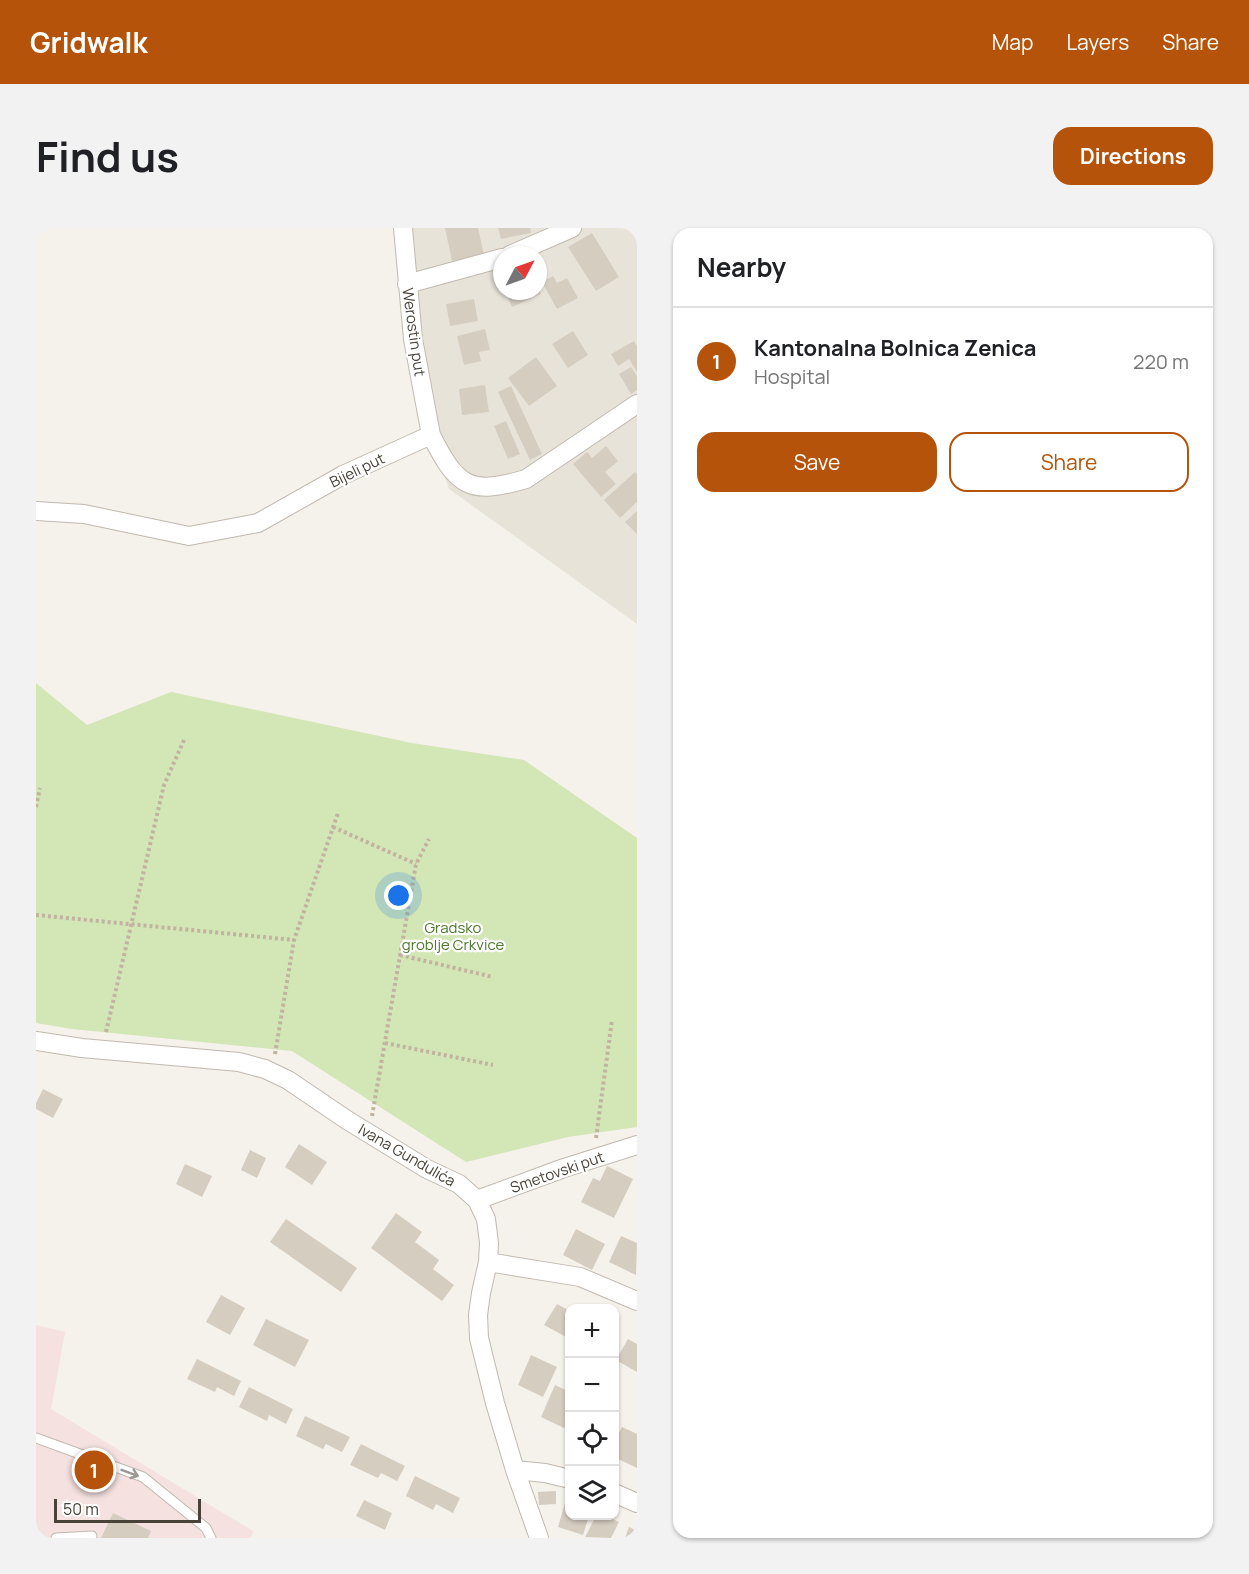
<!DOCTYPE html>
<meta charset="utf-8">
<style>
body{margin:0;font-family:Manrope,sans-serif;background:#f2f2f2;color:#202124}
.controls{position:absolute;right:18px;bottom:18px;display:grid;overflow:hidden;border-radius:12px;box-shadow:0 2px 4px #0004}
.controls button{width:54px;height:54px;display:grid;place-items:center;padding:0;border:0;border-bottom:2px solid #e0e0e0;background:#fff;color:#202124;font:30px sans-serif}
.compass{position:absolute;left:457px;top:18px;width:54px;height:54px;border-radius:50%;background:#fff;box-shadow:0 2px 4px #0004;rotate:49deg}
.scale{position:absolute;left:18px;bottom:15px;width:147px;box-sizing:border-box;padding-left:6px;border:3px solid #494239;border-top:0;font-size:16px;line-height:21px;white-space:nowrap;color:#494239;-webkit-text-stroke:4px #fff;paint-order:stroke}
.you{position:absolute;left:363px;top:668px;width:21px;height:21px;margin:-15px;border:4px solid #fff;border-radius:50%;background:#1a73e8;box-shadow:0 0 0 9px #1a73e833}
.badge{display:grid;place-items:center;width:39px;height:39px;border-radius:50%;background:#b45309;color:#fff;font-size:20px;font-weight:700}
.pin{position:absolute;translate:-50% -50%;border:3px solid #fff;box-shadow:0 2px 6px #0006}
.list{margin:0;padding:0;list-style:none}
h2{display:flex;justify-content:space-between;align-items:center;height:78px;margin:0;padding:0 24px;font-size:26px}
h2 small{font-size:20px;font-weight:400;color:#757577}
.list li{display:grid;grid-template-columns:39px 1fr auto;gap:18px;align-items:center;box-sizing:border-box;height:108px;padding:0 24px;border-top:2px solid #e0e0e0}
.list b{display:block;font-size:22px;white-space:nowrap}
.list p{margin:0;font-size:20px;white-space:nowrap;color:#757577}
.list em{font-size:20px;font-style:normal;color:#757577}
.actions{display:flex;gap:12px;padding:18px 24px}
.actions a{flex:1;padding:14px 0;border:2px solid #b45309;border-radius:18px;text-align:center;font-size:21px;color:#b45309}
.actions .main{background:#b45309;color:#fff}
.icon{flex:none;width:33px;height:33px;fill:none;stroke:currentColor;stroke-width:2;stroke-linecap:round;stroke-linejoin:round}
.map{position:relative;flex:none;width:601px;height:1310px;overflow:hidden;border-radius:18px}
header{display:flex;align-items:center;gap:36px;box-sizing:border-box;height:84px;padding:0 30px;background:#b45309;color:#fff}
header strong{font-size:28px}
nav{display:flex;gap:33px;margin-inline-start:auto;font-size:21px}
.intro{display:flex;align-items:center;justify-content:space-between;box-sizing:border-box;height:144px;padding:0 36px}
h1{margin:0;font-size:42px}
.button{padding:15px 27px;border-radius:18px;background:#b45309;color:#fff;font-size:21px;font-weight:700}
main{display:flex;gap:36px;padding:0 36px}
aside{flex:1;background:#fff;border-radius:18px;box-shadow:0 2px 4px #0004}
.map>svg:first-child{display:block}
.residential{fill:#e8e3d9;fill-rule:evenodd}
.medical{fill:#f4e1e0}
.green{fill:#d3e6b6}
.building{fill:#d6cdc1}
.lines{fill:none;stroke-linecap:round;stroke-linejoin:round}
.lane-casing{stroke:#c0b9ae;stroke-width:11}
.street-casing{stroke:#c0b9ae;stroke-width:20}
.path{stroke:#c1b3a0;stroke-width:4;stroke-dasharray:3 3;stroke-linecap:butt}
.lane{stroke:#fff;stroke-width:9}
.street{stroke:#fff;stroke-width:18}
.oneway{stroke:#9b9792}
.labels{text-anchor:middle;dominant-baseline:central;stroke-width:4.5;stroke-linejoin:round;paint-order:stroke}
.street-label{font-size:15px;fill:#494239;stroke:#fff}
.park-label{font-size:15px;fill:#4e782e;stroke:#fff}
</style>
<header>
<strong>Gridwalk</strong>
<nav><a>Map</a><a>Layers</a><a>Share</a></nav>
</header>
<div class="intro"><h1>Find us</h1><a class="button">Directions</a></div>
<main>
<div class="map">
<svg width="601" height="1310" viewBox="0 0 601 1310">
<rect width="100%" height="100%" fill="#f5f1eb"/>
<path class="residential" d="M367 0H601V396L413 261 395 207ZM466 27H502V63H466Z"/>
<path class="medical" d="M0 1097 29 1104 15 1181 217 1303 215 1310H0Z"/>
<path class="green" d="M0 455 51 497 135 464 376 515 488 532 601 610V899L532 909 430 934 256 823 36 801 0 795Z"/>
<path class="building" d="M409 0H442L448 27 416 33Z
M462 0H494L495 5 465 11Z
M556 5 583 49 560 63 532 19Z
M517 48 521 55 531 50 542 70 521 81 506 54Z
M502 58 505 66 476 79 469 63H502Z
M438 71 442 93 414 98 410 76Z
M449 101 454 122 443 124 445 133 428 137 421 108Z
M537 103 552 127 532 140 516 116Z
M598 113 601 118V144L593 131 582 138 575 126Z
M500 129 521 158 493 178 472 150Z
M595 139 601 148V162L595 166 583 146Z
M449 157 453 184 426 187 423 161Z
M475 158 506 226 494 232 462 164Z
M470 193 484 226 472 231 458 198Z
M570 218 582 233 569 244 580 256 565 269 537 236 551 224 556 230Z
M599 244 601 246V274L584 290 568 272Z
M601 283V306L589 294Z
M7 861 27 871 17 890 0 881V875Z
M263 916 291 934 276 957 249 939Z
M214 922 230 930 221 950 205 942Z
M149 936 176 948 166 969 140 956Z
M571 938 597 951 578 990 545 974 557 950 564 953Z
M360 985 386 1004 379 1014 403 1032 397 1041 418 1057 406 1073 335 1020Z
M250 991 321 1040 305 1064 234 1014Z
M540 1001 569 1016 556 1042 527 1027Z
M585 1008 601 1015 600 1047 573 1034Z
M185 1067 209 1080 194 1107 170 1094Z
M521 1076 534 1083V1111L508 1097Z
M230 1091 273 1112 259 1139 217 1117Z
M592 1111 601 1116V1144L580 1132Z
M495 1127 521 1139 507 1169 482 1157Z
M161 1131 205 1153 198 1168 181 1159 179 1164 151 1151Z
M519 1157 534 1164V1188L528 1200 505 1189Z
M213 1159 257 1181 250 1196 233 1187 231 1193 203 1179Z
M269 1188 314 1209 306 1224 290 1216 287 1221 260 1208Z
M586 1199 601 1206V1240L578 1229V1215Z
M325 1216 369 1238 361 1253 345 1245 342 1250 314 1237Z
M379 1248 424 1270 417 1285 400 1276 397 1282 370 1268Z
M520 1263V1276L503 1277 502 1264Z
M328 1272 356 1285 349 1302 320 1288Z
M529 1275 534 1276V1288H553L547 1307 522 1299Z
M77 1285 115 1303 112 1310H65Z
M560 1288H570L583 1294 575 1310 549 1309Z
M593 1299 601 1303V1310H589Z"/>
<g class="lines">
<g class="lane-casing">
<path id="lane" d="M0 1210 107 1249 170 1300 175 1310
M20 1310 56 1308"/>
</g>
<g class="street-casing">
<path id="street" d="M367 0 377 111 395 207
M474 27 536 0
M371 56 466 30
M0 283 48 286 153 308 222 295 307 247 395 207C421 258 432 268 490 251L601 176
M0 813 46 820 203 834 229 841 252 852 311 892 391 941 423 956 441 972 450 991 453 1015 452 1034 445 1065 442 1087 443 1110 459 1175 479 1242 503 1310
M441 972 528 940 601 917
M452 1034 544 1049 601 1073
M479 1242 509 1245 534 1251
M578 1265 601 1275"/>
</g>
<path class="path" d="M0 579 4 560
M297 599 380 636
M0 687 258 712
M364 727 457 749
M70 804 128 557 148 512
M349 815 457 837
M239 826 258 712 302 585
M336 888 380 636 393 611
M560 910 576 792"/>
<use href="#lane" class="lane"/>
<use href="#street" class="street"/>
</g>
<defs><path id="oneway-shaft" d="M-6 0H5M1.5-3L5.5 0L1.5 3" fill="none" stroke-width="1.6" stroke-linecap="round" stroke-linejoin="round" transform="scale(1.5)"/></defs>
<use class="oneway" href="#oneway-shaft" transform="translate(94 1245) rotate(20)"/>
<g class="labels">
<g class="street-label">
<text transform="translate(378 104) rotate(82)">Werostin put</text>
<text transform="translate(321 242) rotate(-26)">Bijeli put</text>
<text transform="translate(371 927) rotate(30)">Ivana Gundulića</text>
<text transform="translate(521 944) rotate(-19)">Smetovski put</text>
</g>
<g class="park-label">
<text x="417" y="699">Gradsko<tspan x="417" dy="17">groblje Crkvice</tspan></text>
</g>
</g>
</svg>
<div class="controls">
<button>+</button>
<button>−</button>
<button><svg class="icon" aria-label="locate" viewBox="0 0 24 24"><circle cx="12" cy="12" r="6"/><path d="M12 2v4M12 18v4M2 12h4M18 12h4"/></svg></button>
<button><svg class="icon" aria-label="layers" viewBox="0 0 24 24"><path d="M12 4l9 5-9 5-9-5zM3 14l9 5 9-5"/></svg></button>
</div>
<svg class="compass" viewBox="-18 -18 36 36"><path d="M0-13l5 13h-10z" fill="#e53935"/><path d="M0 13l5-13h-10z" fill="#757577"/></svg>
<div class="scale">50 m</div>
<div class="you"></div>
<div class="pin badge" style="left:58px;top:1242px">1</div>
</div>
<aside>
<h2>Nearby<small></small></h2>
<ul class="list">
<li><span class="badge">1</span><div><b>Kantonalna Bolnica Zenica</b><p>Hospital</p></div><em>220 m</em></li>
</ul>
<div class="actions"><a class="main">Save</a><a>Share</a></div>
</aside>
</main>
